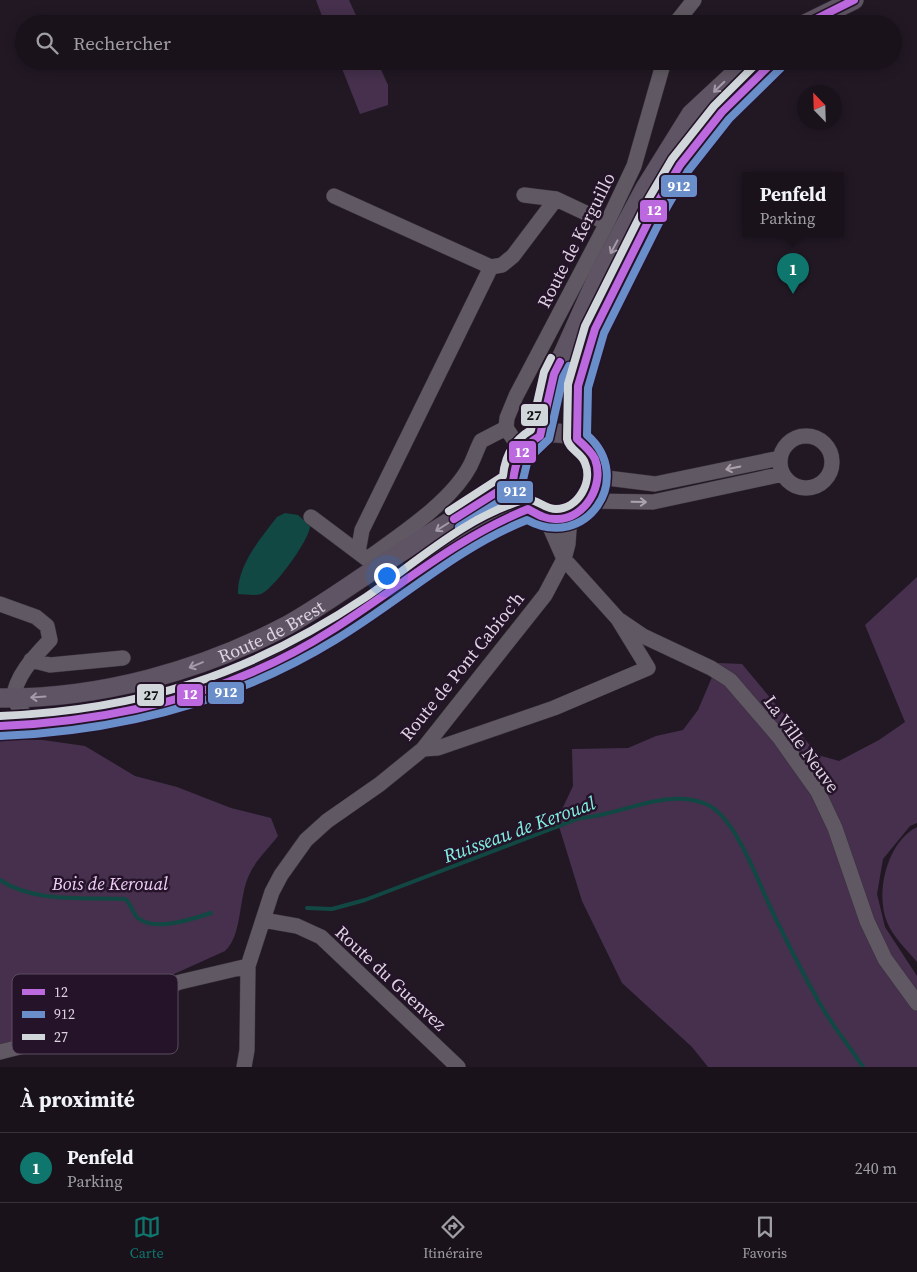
<!DOCTYPE html>
<html lang="fr">
<meta charset="utf-8">
<style>
body{margin:0;font-family:"Source Serif 4",serif;background:#221b24;color:#f1f3f6}
.compass{position:absolute;left:797px;top:85px;width:45px;height:45px;border-radius:50%;background:#19121b;box-shadow:0 2px 12px #0003;rotate:337deg}
.you{position:absolute;left:386px;top:575px;width:18px;height:18px;margin:-12px;border:4px solid #fff;border-radius:50%;background:#1a73e8;box-shadow:0 0 0 8px #1a73e833}
.badge{display:grid;place-items:center;width:32px;height:32px;border-radius:50%;background:#0f766e;color:#fff;font-size:16px;font-weight:700}
.pin{position:absolute;translate:-50% -41px;filter:drop-shadow(0 1px 2px #0008)}
.pin::after{content:'';position:absolute;top:26px;width:18px;height:15px;background:inherit;clip-path:polygon(0 0,100% 0,50% 100%)}
.popup{position:absolute;left:742px;top:172px;width:102px;height:65px;box-sizing:border-box;display:grid;place-content:center;border-radius:0px;background:#19121b;filter:drop-shadow(0 1px 4px #0005);font-size:16px;white-space:nowrap;color:#9f9ea3}
.popup b{font-size:19px;color:#f1f3f6}
.popup::after{content:'';position:absolute;left:50%;top:100%;margin-left:-10px;border:10px solid transparent;border-top-color:#19121b}
.list{margin:0;padding:0;list-style:none}
h2{display:flex;justify-content:space-between;align-items:center;height:65px;margin:0;padding:0 20px;font-size:21px}
h2 small{font-size:16px;font-weight:400;color:#9f9ea3}
.list li{display:grid;grid-template-columns:32px 1fr auto;gap:15px;align-items:center;box-sizing:border-box;height:70px;padding:0 20px;border-top:1px solid #37323a}
.list b{display:block;font-size:19px;white-space:nowrap}
.list p{margin:0;font-size:16px;white-space:nowrap;color:#9f9ea3}
.list em{font-size:16px;font-style:normal;color:#9f9ea3}
.icon{flex:none;width:28px;height:28px;fill:none;stroke:currentColor;stroke-width:2;stroke-linecap:round;stroke-linejoin:round}
.map{position:relative;flex:none;width:917px;height:1067px;overflow:hidden}
.search{position:absolute;background:#19121b;box-shadow:0 2px 12px #0003;left:15px;right:15px;top:15px;height:55px;display:flex;align-items:center;gap:12px;box-sizing:border-box;padding:0 18px;border-radius:28px;color:#9f9ea3;font-size:19px}
.sheet{height:135px;background:#19121b}
nav{display:flex;justify-content:space-around;align-items:center;box-sizing:border-box;height:70px;border-top:1px solid #37323a;background:#19121b;font-size:14px;color:#9f9ea3}
nav a{display:grid;justify-items:center;gap:2px}
nav .on{color:#0f766e}
.map>svg:first-child{display:block}
.green{fill:#46304d}
.water{fill:#114843}
.lines{fill:none;stroke-linecap:round;stroke-linejoin:round}
.stream{stroke:#114843;stroke-width:4}
.minor-casing{stroke:#39323c;stroke-width:16}
.major-casing{stroke:#39323c;stroke-width:20}
.minor{stroke:#605963;stroke-width:15}
.major{stroke:#5f5463;stroke-width:19}
.bus-1-casing{stroke:#241329;stroke-width:11}
.bus-2-casing{stroke:#241329;stroke-width:11}
.bus-3-casing{stroke:#241329;stroke-width:11}
.bus-1{stroke:#bc68df;stroke-width:8}
.bus-2{stroke:#698eca;stroke-width:8}
.bus-3{stroke:#d1d6db;stroke-width:8}
.oneway{stroke:#a59aa9}
.oneway2{stroke:#aca3af}
.labels{text-anchor:middle;dominant-baseline:central;stroke-width:5;stroke-linejoin:round;paint-order:stroke}
.street-label{font-size:18px;fill:#dfd4e2;stroke:#241329}
.park-label{font-size:18px;font-style:italic;fill:#f0d0f9;stroke:#241329}
.water-label{font-size:19px;font-style:italic;fill:#82f3e2;stroke:#241329}
.key{fill:#241329;stroke:#5c4d60;stroke-width:1}
.key-label{font-size:14px;fill:#dfd4e2}
.line-badge{stroke:#241329;stroke-width:2}
.badge-label{font-size:14px;text-anchor:middle;font-weight:bold;fill:#fff}
.pale-badge-label{font-size:14px;text-anchor:middle;font-weight:bold;fill:#111}
</style>
<div class="map">
<svg width="917" height="1067" viewBox="0 0 917 1067">
<rect width="100%" height="100%" fill="#211824"/>
<path class="green" d="M316 0H349L360 24H325Z
M339 61H377L388 85V105L360 114Z
M917 577V823L910 826 883 859 877 894 885 927 917 976V1067H708L692 1047 622 983 582 901 557 820 573 786 572 749 628 748 656 736 683 730 698 710 718 663 742 664 818 755 839 761 879 740 905 722 865 625Z
M0 739 43 740 85 746 135 776 177 787 231 808 271 818 278 836C269 848 256 860 250 873 238 896 243 935 225 951L37 1036 0 1046Z
M917 827V962C907 950 893 937 887 922 875 893 887 842 917 827Z"/>
<path class="water" d="M285 513 298 515 310 526C310 539 274 589 261 594 254 596 245 594 238 594 237 566 260 539 277 517Z"/>
<g class="lines">
<path class="stream" d="M0 880C34 903 85 897 125 899 131 903 132 913 138 918 154 932 193 919 211 913
M307 908 332 909 365 900 580 818C620 816 665 787 706 804 736 816 759 885 773 913 788 944 804 977 822 1007 834 1028 850 1047 863 1067"/>
<g class="minor-casing">
<path id="minor" d="M675 24 694 0
M524 195 556 199
M334 196 491 267
M506 428 507 418 516 396 607 223 634 166 664 61
M506 428 521 450
M780 462a26 26 0 1 1 52 0a26 26 0 1 1-52 0Z
M599 477 655 484 780 458
M590 501 653 502 783 474
M311 517 367 559C400 535 451 502 470 466 474 458 477 449 481 441L506 428
M358 552 362 530 491 267 502 265 513 256 556 199 607 223
M0 604 36 617 47 626 50 640C34 657 16 675 13 699L33 726
M618 619 643 636 711 668 730 680 779 737 818 792 835 828 867 921 885 959 917 1003
M31 660 50 665 123 658
M423 749 438 748 554 708 648 668 618 619 564 559 546 518
M263 920 297 926 321 937 458 1067
M0 1052 59 1037 86 1025 122 1003 180 982 248 966
M244 1067 247 1050 248 966 272 892 281 875 306 840 327 821 380 784 423 749 545 595 564 559 568 544 570 516"/>
</g>
<g class="major-casing">
<g id="major">
<path d="M805 24 854 0"/>
<circle cx="555" cy="476" r="43"/>
<path d="M540 436 554 374 597 278 645 188 691 114 748 61"/>
<path d="M577 439 578 386 595 329 658 202 680 165 722 112 774 61"/>
<path id="s1" d="M0 698C99 699 201 671 288 625 320 607 350 585 381 565 424 537 469 510 513 482"/>
<path d="M0 726C133 726 262 681 371 605 422 570 468 530 528 509"/>
</g>
</g>
<use href="#minor" class="minor"/>
<use href="#major" class="major"/>
<g class="bus-1-casing">
<path id="bus-1" d="M806 24 854 0
M454 519 513 482C515 461 521 447 540 436L554 374 560 362
M0 726C117 721 232 694 332 630 397 589 456 538 528 509 537 514 546 520 557 519 585 519 605 485 595 459 591 451 584 445 577 439L578 386 595 329 658 202 680 165 722 112 774 61"/>
</g>
<g class="bus-2-casing">
<path id="bus-2" d="M459 527 521 488 528 459 549 439 563 377 569 366
M0 736C120 731 232 703 335 640 400 601 456 548 527 520 586 552 636 478 587 435L588 388 604 333 667 207 688 171 729 119 781 68"/>
</g>
<g class="bus-3-casing">
<path id="bus-3" d="M449 511 503 476C505 456 514 440 531 430L544 372 551 358
M0 716C140 710 249 675 366 597 417 562 466 516 527 499 538 500 545 509 556 509 578 509 593 482 585 463 582 453 569 450 567 439L568 384 585 326 649 198 672 159 714 106 759 61"/>
</g>
<use href="#bus-1" class="bus-1"/>
<use href="#bus-2" class="bus-2"/>
<use href="#bus-3" class="bus-3"/>
</g>
<defs><path id="oneway-shaft" d="M-6 0H5M1.5-3L5.5 0L1.5 3" fill="none" stroke-width="1.6" stroke-linecap="round" stroke-linejoin="round" transform="scale(1.25)"/></defs>
<g class="oneway">
<use href="#oneway-shaft" transform="translate(719 87) rotate(136)"/>
<use href="#oneway-shaft" transform="translate(614 247) rotate(118)"/>
<use href="#oneway-shaft" transform="translate(442 527) rotate(148)"/>
<use href="#oneway-shaft" transform="translate(196 665) rotate(158)"/>
<use href="#oneway-shaft" transform="translate(38 697) rotate(176)"/>
</g>
<g class="oneway2">
<use href="#oneway-shaft" transform="translate(733 468) rotate(168)"/>
<use href="#oneway-shaft" transform="translate(639 502) rotate(1)"/>
</g>
<g class="labels">
<g class="street-label">
<text transform="translate(576 240) rotate(-63)">Route de Kerguillo</text>
<text stroke="none"><textPath href="#s1" startOffset="282">Route de Brest</textPath></text>
<text transform="translate(462 666) rotate(-51)">Route de Pont Cabioc'h</text>
<text transform="translate(802 744) rotate(54)">La Ville Neuve</text>
<text transform="translate(391 978) rotate(43)">Route du Guenvez</text>
</g>
<g class="park-label">
<text x="110" y="883">Bois de Keroual</text>
</g>
<g class="water-label">
<text transform="translate(519 829) rotate(-20)">Ruisseau de Keroual</text>
</g>
</g>
<rect x="12" y="974" width="166" height="80" rx="8" class="key"/>
<rect x="22" y="989" width="23" height="6" fill="#bc68df"/>
<rect x="22" y="1011" width="23" height="7" fill="#698eca"/>
<rect x="22" y="1034" width="23" height="6" fill="#d1d6db"/>
<g class="key-label">
<text x="54" y="997">12</text>
<text x="54" y="1019">912</text>
<text x="54" y="1042">27</text>
</g>
<g class="line-badge">
<rect x="660" y="174" width="38" height="24" rx="5" fill="#698eca"/>
<rect x="639" y="199" width="29" height="24" rx="5" fill="#bc68df"/>
<rect x="520" y="403" width="29" height="24" rx="5" fill="#d1d6db"/>
<rect x="508" y="440" width="29" height="24" rx="5" fill="#bc68df"/>
<rect x="496" y="480" width="38" height="24" rx="5" fill="#698eca"/>
<rect x="207" y="681" width="38" height="24" rx="5" fill="#698eca"/>
<rect x="176" y="683" width="28" height="24" rx="5" fill="#bc68df"/>
<rect x="136" y="683" width="29" height="24" rx="5" fill="#d1d6db"/>
</g>
<g class="badge-label">
<text x="679" y="191">912</text>
<text x="654" y="215">12</text>
<text x="522" y="457">12</text>
<text x="515" y="496">912</text>
<text x="226" y="697">912</text>
<text x="190" y="699">12</text>
</g>
<g class="pale-badge-label">
<text x="534" y="420">27</text>
<text x="151" y="700">27</text>
</g>
</svg>
<svg class="compass" viewBox="-18 -18 36 36"><path d="M0-13l5 13h-10z" fill="#e53935"/><path d="M0 13l5-13h-10z" fill="#9f9ea3"/></svg>
<div class="you"></div>
<div class="pin badge" style="left:793px;top:294px">1</div>
<div class="popup"><b>Penfeld</b>Parking</div>
<div class="search"><svg class="icon" aria-label="search" viewBox="0 0 24 24"><circle cx="10" cy="10" r="6"/><path d="M15 15l6 6"/></svg>Rechercher</div>
</div>
<section class="sheet">
<h2>À proximité<small></small></h2>
<ul class="list">
<li><span class="badge">1</span><div><b>Penfeld</b><p>Parking</p></div><em>240 m</em></li>
</ul>
</section>
<nav>
<a class="on"><svg class="icon" aria-label="map" viewBox="0 0 24 24"><path d="M3 6l6-2 6 2 6-2v14l-6 2-6-2-6 2zM9 4v14M15 6v14"/></svg>Carte</a>
<a><svg class="icon" aria-label="directions" viewBox="0 0 24 24"><path d="M12 3l9 9-9 9-9-9zM9 14v-3h6M13 9l2 2-2 2"/></svg>Itinéraire</a>
<a><svg class="icon" aria-label="saved" viewBox="0 0 24 24"><path d="M7 4h10v16l-5-4-5 4z"/></svg>Favoris</a>
</nav>
